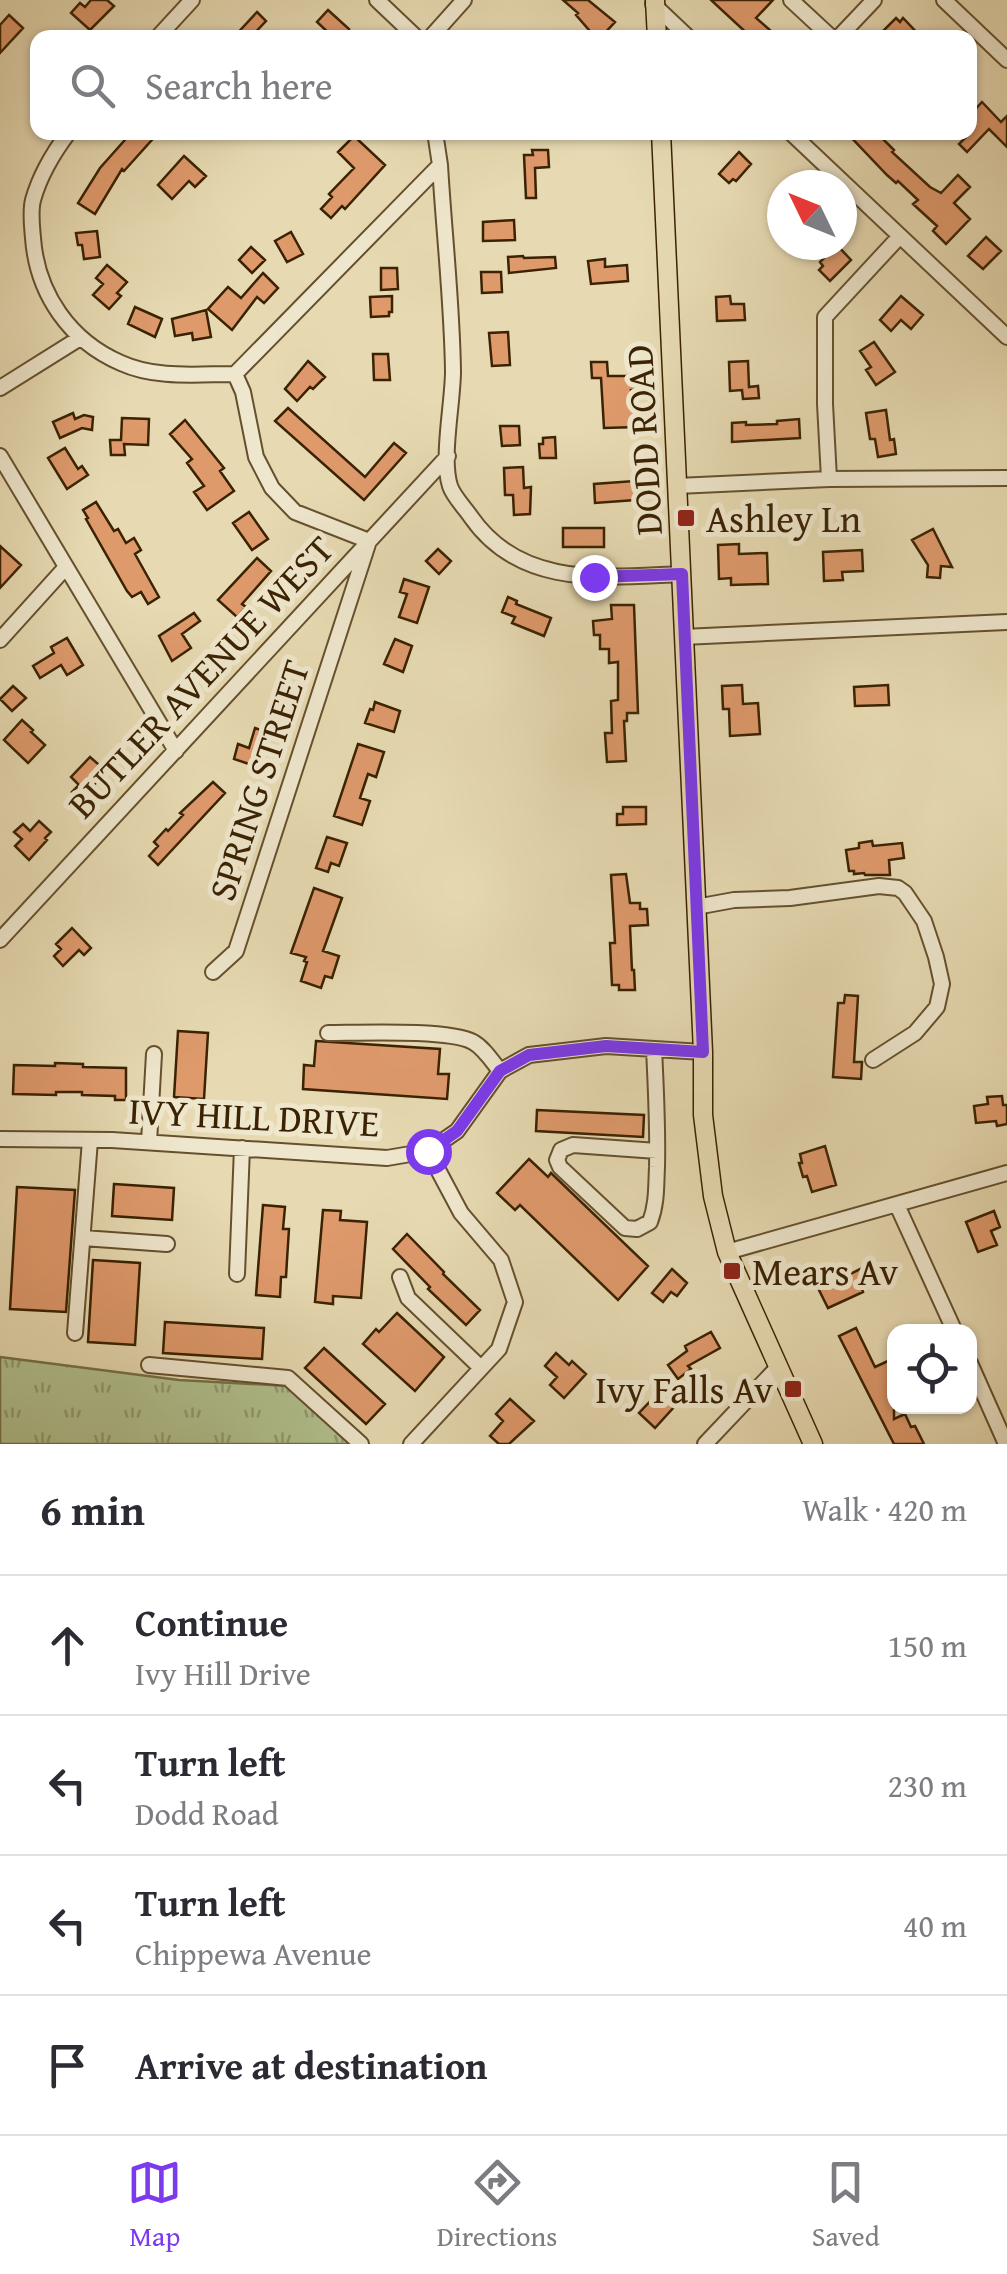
<!DOCTYPE html>
<meta charset="utf-8">
<style>
body{margin:0;font-family:"Gentium Book Plus",serif;background:#f2f2f3;color:#2b2b33}
.controls{position:absolute;right:30px;bottom:30px;display:grid;overflow:hidden;border-radius:20px;box-shadow:0 2px 8px #0004}
.controls button{width:90px;height:90px;display:grid;place-items:center;padding:0;border:0;border-bottom:2px solid #e1e1e2;background:#fff;color:#2b2b33;font:50px sans-serif}
.compass{position:absolute;left:767px;top:170px;width:90px;height:90px;border-radius:50%;background:#fff;box-shadow:0 2px 8px #0004;rotate:313deg}
.stop{position:absolute;width:30px;height:30px;margin:-22px;border:8px solid #7c3aed;border-radius:50%;background:#fff}
.stop.end{background:#7c3aed;border-color:#fff;box-shadow:0 2px 10px #0008}
.list{margin:0;padding:0;list-style:none}
h2{display:flex;justify-content:space-between;align-items:center;height:130px;margin:0;padding:0 40px;font-size:42px}
h2 small{font-size:32px;font-weight:400;color:#7c7c81}
.list li{display:grid;grid-template-columns:65px 1fr auto;gap:30px;align-items:center;box-sizing:border-box;height:140px;padding:0 40px;border-top:2px solid #e1e1e2}
.list b{display:block;font-size:38px;white-space:nowrap}
.list p{margin:0;font-size:32px;white-space:nowrap;color:#7c7c81}
.list em{font-size:32px;font-style:normal;color:#7c7c81}
.icon{flex:none;width:55px;height:55px;fill:none;stroke:currentColor;stroke-width:2;stroke-linecap:round;stroke-linejoin:round}
.map{position:relative;flex:none;width:1007px;height:1444px;overflow:hidden}
.search{position:absolute;background:#fff;box-shadow:0 2px 8px #0004;left:30px;right:30px;top:30px;height:110px;display:flex;align-items:center;gap:25px;box-sizing:border-box;padding:0 35px;border-radius:20px;color:#7c7c81;font-size:38px}
.sheet{height:690px;background:#fff}
nav{display:flex;justify-content:space-around;align-items:center;box-sizing:border-box;height:140px;border-top:2px solid #e1e1e2;background:#fff;font-size:28px;color:#7c7c81}
nav a{display:grid;justify-items:center;gap:5px}
nav .on{color:#7c3aed}
.map>svg:first-child{display:block}
.park{fill:url(#park-tufts);stroke:#767248;stroke-width:2.5}
.building{fill:#df9a6c;stroke:#3a2202;stroke-width:2.5}
.lines{fill:none;stroke-linecap:round;stroke-linejoin:round}
.minor-casing{stroke:#65502e;stroke-width:18}
.major-casing{stroke:#3a2202;stroke-width:21}
.minor{stroke:#efe7cd;stroke-width:14}
.major{stroke:#e7dab2;stroke-width:18}
.route{stroke:#7c3aed;stroke-width:12}
.poi-dot{fill:#8f2418;stroke:#efe7cd;stroke-width:4}
.labels{text-anchor:middle;dominant-baseline:central;stroke-width:10;stroke-linejoin:round;paint-order:stroke}
.street-label{font-size:38px;fill:#3a2202;stroke:#efe7cd}
.poi-label{font-size:38px;fill:#3a2202;stroke:#efe7cd;text-anchor:start}
</style>
<div class="map">
<svg width="1007" height="1444" viewBox="0 0 1007 1444">
<defs>
<pattern id="park-tufts" width="24" height="20" patternUnits="userSpaceOnUse" patternTransform="scale(2.5)"><rect width="24" height="20" fill="#b1c18f"/><path d="M3 7l-1-3M5 7V3M7 7l1-3M15 17l-1-3M17 17v-4M19 17l1-3" fill="none" stroke="#919c73"/></pattern>
</defs>
<rect width="100%" height="100%" fill="#e7dab2"/>
<filter id="stains"><feTurbulence type="fractalNoise" baseFrequency=".002" numOctaves="4"/><feColorMatrix values="0 0 0 0 .2 0 0 0 0 .09 0 0 0 0 .02 0 0 0 .5 -.17"/></filter>
<radialGradient id="worn" r=".72"><stop offset=".6" stop-color="#630" stop-opacity="0"/><stop offset="1" stop-color="#630" stop-opacity=".3"/></radialGradient>
<path class="park" d="M0 1357 179 1380 289 1386 352 1444H0Z"/>
<path class="building" d="M91 0H107L114 6 90 30 71 13 80 3 85 7Z
M563 0H588L615 22 600 38H596L576 15 578 13Z
M711 0H773L756 18 779 38H752Z
M328 10 349 29 341 38H334L317 22Z
M257 12 266 21 250 38H233Z
M9 15 23 28 0 53V25Z
M896 18 900 22 903 18 922 38H876Z
M982 102 1001 122 1007 116V147L989 129 967 152 959 144 970 133V115Z
M132 132H159L124 171 122 169 95 214 78 203 100 168Z
M846 132H876L894 150 892 152 930 187 941 193 958 175 970 187 954 203 970 219 946 244 933 231 937 226 913 204 918 200 898 181 896 183 887 175Z
M354 136 385 165 345 209 342 206 331 218 321 209 332 197 329 194 354 168 338 152Z
M532 150H548L549 167 535 168 536 198H526L524 155H533Z
M739 152 751 164 736 181 733 179 729 183 719 174Z
M184 156 206 176 195 187 189 181 172 199 158 185Z
M514 220 515 240 483 241V222Z
M97 231 100 257 84 259 82 245H78L76 233Z
M291 232 303 254 287 262 275 241Z
M986 237 1001 251 983 269 968 256Z
M837 245 851 260 830 281 819 270 823 266 820 262Z
M251 247 265 260 252 273 239 260Z
M523 256 524 258 555 257 556 268 509 273 508 257Z
M605 259V267L627 265 628 281 591 284 588 261Z
M107 265 127 282 117 293 121 296 109 309 93 295 103 284 96 278Z
M381 268H397L398 289 381 290Z
M481 272H501L502 292 482 293Z
M263 273 278 288 264 303 257 297 232 330 208 309 228 287 241 298Z
M392 296V312H389V316L371 317 370 297Z
M730 296 731 304H744L745 320 717 321 716 297Z
M901 296 923 315 911 329 901 320 891 331 880 320Z
M135 307 162 319 155 337 128 324Z
M206 310 211 337 193 340 192 333 175 336 172 319Z
M508 332 510 365 492 366 489 333Z
M874 342 895 372 876 385 866 370 871 367 860 351Z
M373 354H388L390 380H374Z
M308 361 325 377 313 389 310 387 297 401 285 389Z
M748 361 749 387 758 386 759 398 743 399 742 390 730 391 729 362Z
M591 362H607L608 376H630V378H636V390H631L632 410 637 411V427L604 428 601 378H592Z
M288 408 365 477 394 443 406 453 364 500 275 421Z
M886 410 890 440 894 439 896 454 878 457 875 439H870L866 413Z
M73 413 75 419 84 415 93 417 92 430 82 428 60 438 53 422Z
M122 418 149 419 148 445 124 444 125 455H111L110 440H121Z
M799 419 800 438 732 442V423L746 422V425L777 424V421Z
M185 420 224 468 220 471 234 491 207 510 194 492 204 486 187 463 192 459 170 434Z
M500 426H519L520 445 502 446Z
M555 437 556 458H540L539 444H543V438Z
M65 448 78 469 82 466 88 475 67 489 48 458Z
M523 467 524 488 531 487 530 514 514 515 513 495H505L504 468Z
M634 481 635 500 595 503 594 484Z
M96 502 114 531 118 529 126 543 134 538 141 550 135 554 159 597 148 604 141 592 132 597 127 591 86 519 88 518 83 510Z
M249 512 268 539 252 550 233 523Z
M563 528H604V547H563Z
M933 529 952 567 941 566 940 578 927 577 928 565 912 540Z
M739 544V554L767 553 768 584 731 585V578L719 579 718 545Z
M0 546 21 565 0 588Z
M438 549 451 561 439 574 426 561Z
M862 550 863 571 842 572 843 580 824 581 823 552Z
M257 558 271 571 242 604 246 607 237 617 218 600Z
M404 579 429 587 417 623 399 617 407 594 400 592Z
M508 597 517 601 516 604 551 618 544 636 512 623 515 617 502 612Z
M611 605H634L638 713H627V721H624L626 761 607 762 605 733H612L611 701 618 700V662L609 663V649H600V635H594L593 621 612 619Z
M194 613 200 621 182 634 191 648 172 661 159 636Z
M67 638 83 665 67 675 61 665 40 678 33 666 54 653 51 647Z
M395 639 412 646 403 672 384 664Z
M742 685 743 704 758 703 760 734 730 736 729 709H723L722 686Z
M888 685 889 705 855 706 854 687Z
M13 686 26 698 12 711 0 699Z
M375 702 400 711 394 732 365 723 370 709 373 710Z
M22 720 33 730 31 732 45 745 28 763 4 740Z
M255 728 272 734 261 768 234 759 238 744 249 748Z
M358 744 384 752 376 777 368 774 360 798 370 801 362 825 334 816Z
M90 757 106 771 81 800 72 792 79 785 71 777Z
M213 782 225 793 158 865 149 856 158 846 154 842 166 829 168 831 183 815 180 813Z
M623 807H646V824L617 825V814H623Z
M39 821 51 832 45 838 47 840 29 860 15 846 22 839 14 832 23 824 30 831Z
M327 837 347 843 339 866 331 863 328 872 316 868Z
M872 841 873 846 902 843 904 858 889 860 890 875H865L864 873 854 874V871H849L846 850 859 848V843Z
M626 874 630 903H640V909H647L648 925 630 926 632 970H634L635 990H619V985H612L610 943H615L611 875Z
M314 888 342 898 323 951 339 956 332 978 325 976 321 988 301 981 307 962 304 961 306 957 291 953Z
M72 928 91 948 84 955 79 950 63 966 54 956 61 949 56 944Z
M845 995 858 996 854 1062H862L861 1079 833 1077 838 1003H844Z
M178 1031 208 1033 204 1099 174 1097Z
M316 1041 440 1049 438 1074H449L447 1099 303 1089 304 1065 314 1066Z
M55 1063 83 1064V1067L126 1068V1100H115V1096L82 1095V1092H56V1095L13 1094 14 1065 55 1066Z
M1002 1096 1003 1105H1007V1124L997 1126 996 1121 976 1123 974 1106 988 1104 987 1097Z
M537 1110 644 1115 643 1137 536 1131Z
M825 1146 836 1185 812 1192 807 1176 803 1177 799 1163H802L800 1154Z
M529 1159 548 1177 551 1173 648 1266 618 1300 520 1205 515 1210 497 1193Z
M114 1184 174 1188 172 1220 112 1216Z
M17 1187 75 1190 66 1312 10 1309Z
M263 1205 285 1207 283 1229H289L287 1260 286 1277H281L280 1297 256 1295Z
M323 1210 341 1211 340 1220 367 1222 361 1298 333 1296V1304L315 1302Z
M994 1211 1000 1227 991 1231 997 1245 978 1252 966 1222Z
M407 1234 444 1272 443 1274 480 1310 466 1325 428 1289 430 1287 393 1249Z
M93 1260 140 1263 135 1345 88 1342Z
M868 1265 876 1282 862 1289 863 1292 828 1308 819 1290Z
M672 1269 687 1283 677 1296 671 1292 663 1302 652 1293Z
M397 1313 444 1357 415 1391 363 1344 376 1329 379 1332Z
M165 1322 264 1328 262 1359 163 1353Z
M856 1328 875 1367 888 1361 894 1374V1419L905 1414 911 1427 915 1426 924 1444H894L839 1336Z
M711 1332 720 1348 688 1366 691 1369 678 1379 668 1365 687 1351 685 1346Z
M324 1348 385 1404 366 1424 305 1368Z
M556 1353 569 1365 572 1361 586 1374 564 1398 550 1385 557 1377 545 1366Z
M672 1384 684 1396 655 1428 639 1413 660 1391 663 1394Z
M510 1399 534 1421 509 1444H499L490 1436 503 1421 496 1414Z"/>
<g class="lines">
<g class="minor-casing">
<path id="minor" d="M377 0 417 38
M791 0 832 38
M944 0 1007 60
M653 4 689 38
M157 38 192 0
M430 38 464 0
M838 38 874 0
M69 132C53 153 40 175 33 200 30 212 32 226 33 238 37 294 70 341 121 363 156 379 197 374 235 374L440 165
M435 132 440 165C444 233 452 302 453 371 453 402 441 458 450 486 453 496 465 508 471 517 521 589 606 577 682 574
M790 132 1007 337
M0 388 80 338
M0 456 176 751
M829 479 825 404V317L900 236
M677 486 829 479 1007 478
M683 637 1007 622
M0 640 66 567
M696 907 734 900 790 898 879 886 898 888 905 893 924 921 936 957 942 984 937 1007 915 1033 873 1060
M0 940 448 456
M213 972 236 951 369 541 295 512 272 488 256 457 243 392 235 374
M328 1033C359 1033 449 1029 473 1042 484 1048 492 1061 500 1071
M654 1049C656 1089 658 1128 657 1167 656 1186 657 1204 650 1222L637 1229 625 1228 560 1167 557 1160 561 1150 573 1145 657 1151
M0 1139 112 1140 387 1158 428 1151 457 1131 500 1071 529 1055 606 1046 703 1052
M149 1142 154 1054
M897 1205 955 1332
M83 1238 167 1244
M727 1252 1007 1173
M237 1274 242 1148
M400 1277 408 1298 481 1368
M75 1333 90 1140
M970 1363 1006 1444
M149 1365 288 1378 361 1444
M411 1444 499 1349 515 1302 501 1260 461 1213 428 1151
M705 1444 778 1367"/>
</g>
<g class="major-casing">
<path id="major" d="M655 0 657 38
M661 132 703 1052V1115L713 1196 727 1252 813 1444"/>
</g>
<use href="#minor" class="minor"/>
<use href="#major" class="major"/>
</g>
<g class="lines">
<path class="route" d="M428 1151 457 1131 500 1071 529 1055 606 1046 703 1052 682 574 594 577"/>
</g>
<g class="poi-dot">
<rect x="676" y="508" width="20" height="20" rx="5"/>
<rect x="722" y="1261" width="20" height="20" rx="5"/>
<rect x="783" y="1379" width="20" height="20" rx="5"/>
</g>
<g class="labels">
<g class="street-label">
<text transform="translate(643 440) rotate(-93)">DODD ROAD</text>
<text transform="translate(200 676) rotate(-47)">BUTLER AVENUE WEST</text>
<text transform="translate(258 780) rotate(-72)">SPRING STREET</text>
<text transform="translate(254 1116) rotate(3)">IVY HILL DRIVE</text>
</g>
<g class="poi-label">
<text x="706" y="518">Ashley Ln</text>
<text x="752" y="1271">Mears Av</text>
<text x="773" y="1389" text-anchor="end">Ivy Falls Av</text>
</g>
</g>
<rect width="100%" height="100%" filter="url(#stains)"/>
<rect width="100%" height="100%" fill="url(#worn)"/>
</svg>
<div class="controls">
<button><svg class="icon" aria-label="locate" viewBox="0 0 24 24"><circle cx="12" cy="12" r="6"/><path d="M12 2v4M12 18v4M2 12h4M18 12h4"/></svg></button>
</div>
<svg class="compass" viewBox="-18 -18 36 36"><path d="M0-13l5 13h-10z" fill="#e53935"/><path d="M0 13l5-13h-10z" fill="#7c7c81"/></svg>
<div class="stop" style="left:428px;top:1151px"></div>
<div class="stop end" style="left:594px;top:577px"></div>
<div class="search"><svg class="icon" aria-label="search" viewBox="0 0 24 24"><circle cx="10" cy="10" r="6"/><path d="M15 15l6 6"/></svg>Search here</div>
</div>
<section class="sheet">
<h2>6 min<small>Walk · 420 m</small></h2>
<ul class="list">
<li><svg class="icon" aria-label="ahead" viewBox="0 0 24 24"><path d="M12 20V5M6 11l6-6 6 6"/></svg><div><b>Continue</b><p>Ivy Hill Drive</p></div><em>150 m</em></li>
<li><svg class="icon" aria-label="left" viewBox="0 0 24 24"><path d="M17 20v-9H6M10 6l-5 5 5 5"/></svg><div><b>Turn left</b><p>Dodd Road</p></div><em>230 m</em></li>
<li><svg class="icon" aria-label="left" viewBox="0 0 24 24"><path d="M17 20v-9H6M10 6l-5 5 5 5"/></svg><div><b>Turn left</b><p>Chippewa Avenue</p></div><em>40 m</em></li>
<li><svg class="icon" aria-label="arrive" viewBox="0 0 24 24"><path d="M6 21V4h12l-3 4 3 4H6"/></svg><div><b>Arrive at destination</b></div></li>
</ul>
</section>
<nav>
<a class="on"><svg class="icon" aria-label="map" viewBox="0 0 24 24"><path d="M3 6l6-2 6 2 6-2v14l-6 2-6-2-6 2zM9 4v14M15 6v14"/></svg>Map</a>
<a><svg class="icon" aria-label="directions" viewBox="0 0 24 24"><path d="M12 3l9 9-9 9-9-9zM9 14v-3h6M13 9l2 2-2 2"/></svg>Directions</a>
<a><svg class="icon" aria-label="saved" viewBox="0 0 24 24"><path d="M7 4h10v16l-5-4-5 4z"/></svg>Saved</a>
</nav>
